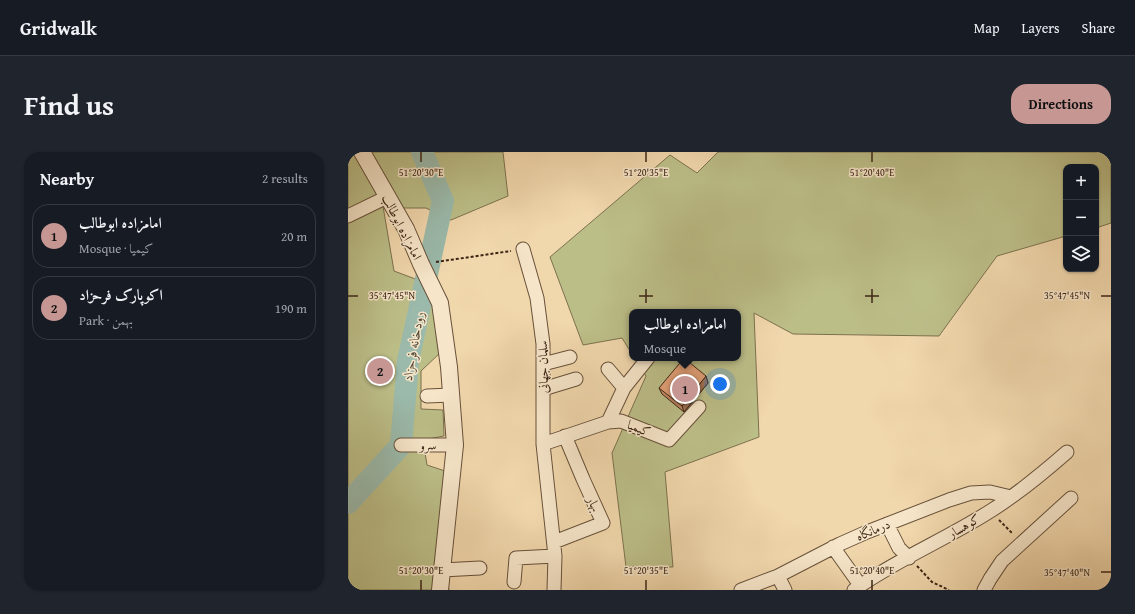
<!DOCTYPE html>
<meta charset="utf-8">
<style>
body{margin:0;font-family:"Gentium Book Plus",Amiri,serif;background:#20242c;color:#f1f3f6}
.controls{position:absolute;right:12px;top:12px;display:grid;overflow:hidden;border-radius:8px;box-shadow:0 1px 3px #0004}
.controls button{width:36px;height:36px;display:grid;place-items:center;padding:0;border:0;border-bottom:1px solid #363941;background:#171b24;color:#f1f3f6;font:20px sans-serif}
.you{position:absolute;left:372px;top:232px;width:14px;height:14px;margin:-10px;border:3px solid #fff;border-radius:50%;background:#1a73e8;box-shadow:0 0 0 6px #1a73e833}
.badge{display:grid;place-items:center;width:26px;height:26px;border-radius:50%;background:#c59692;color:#111;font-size:13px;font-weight:700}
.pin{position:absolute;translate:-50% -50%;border:2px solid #fff;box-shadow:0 1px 4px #0006}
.popup{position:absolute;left:281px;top:157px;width:112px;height:52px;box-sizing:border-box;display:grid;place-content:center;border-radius:8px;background:#171b24;filter:drop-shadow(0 1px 3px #0005);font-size:13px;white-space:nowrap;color:#9ea1a6}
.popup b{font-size:15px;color:#f1f3f6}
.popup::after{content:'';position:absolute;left:50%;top:100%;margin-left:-8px;border:8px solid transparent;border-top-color:#171b24}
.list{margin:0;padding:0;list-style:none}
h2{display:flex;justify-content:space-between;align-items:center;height:52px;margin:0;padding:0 16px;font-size:17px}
h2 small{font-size:13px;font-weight:400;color:#9ea1a6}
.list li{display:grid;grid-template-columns:26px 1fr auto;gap:12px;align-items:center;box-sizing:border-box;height:64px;margin:0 8px 8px;padding:0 8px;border:1px solid #363941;border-radius:16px}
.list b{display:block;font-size:15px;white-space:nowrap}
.list p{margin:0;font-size:13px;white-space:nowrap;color:#9ea1a6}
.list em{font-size:13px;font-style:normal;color:#9ea1a6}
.icon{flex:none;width:22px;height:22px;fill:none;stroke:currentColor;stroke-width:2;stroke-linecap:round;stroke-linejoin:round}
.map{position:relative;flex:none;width:763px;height:438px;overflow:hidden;border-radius:16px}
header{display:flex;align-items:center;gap:24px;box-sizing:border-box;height:56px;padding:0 20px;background:#171b24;border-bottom:1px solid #363941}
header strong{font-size:19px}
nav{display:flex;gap:22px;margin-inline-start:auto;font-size:14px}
.intro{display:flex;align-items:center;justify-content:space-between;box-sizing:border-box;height:96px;padding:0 24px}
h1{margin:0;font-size:28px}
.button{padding:10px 18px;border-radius:16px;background:#c59692;color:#111;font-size:14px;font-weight:700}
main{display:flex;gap:24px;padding:0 24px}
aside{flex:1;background:#171b24;border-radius:16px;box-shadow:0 1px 3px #0004}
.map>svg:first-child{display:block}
.green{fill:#bcbe88;stroke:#7c714e}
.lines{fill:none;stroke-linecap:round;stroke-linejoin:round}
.river{stroke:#9bbaab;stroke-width:22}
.minor-casing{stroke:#68513a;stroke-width:15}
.tertiary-casing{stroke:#68513a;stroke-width:18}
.path{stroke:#3b2414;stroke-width:2;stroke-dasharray:3 2;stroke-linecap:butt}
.minor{stroke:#f6e5c9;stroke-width:13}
.tertiary{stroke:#f6e5c9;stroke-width:16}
.wall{fill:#c48a67;stroke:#3b2414}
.shaded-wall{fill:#a07154;stroke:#3b2414}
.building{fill:#e4a178;stroke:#3b2414}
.ticks{fill:none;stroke:#3b2414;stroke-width:1.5}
.labels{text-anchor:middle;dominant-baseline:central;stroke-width:3;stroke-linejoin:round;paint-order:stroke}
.street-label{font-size:13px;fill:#3b2414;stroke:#f6e5c9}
.water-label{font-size:14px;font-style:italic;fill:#534a3a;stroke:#f6e5c9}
.ticks-label{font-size:10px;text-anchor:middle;fill:#3b2414;stroke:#f6e5c9;stroke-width:3;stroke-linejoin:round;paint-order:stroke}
</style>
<header>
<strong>Gridwalk</strong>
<nav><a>Map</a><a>Layers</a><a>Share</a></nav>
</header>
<div class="intro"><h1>Find us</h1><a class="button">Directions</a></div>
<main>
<aside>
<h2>Nearby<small>2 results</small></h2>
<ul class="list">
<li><span class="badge">1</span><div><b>امامزاده ابوطالب</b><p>Mosque · کیمیا</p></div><em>20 m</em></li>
<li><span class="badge">2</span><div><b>اکوپارک فرحزاد</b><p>Park · بهمن</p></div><em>190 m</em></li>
</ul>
</aside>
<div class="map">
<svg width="763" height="438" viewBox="0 0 763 438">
<rect width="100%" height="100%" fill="#f1d7ac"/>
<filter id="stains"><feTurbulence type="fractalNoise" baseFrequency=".005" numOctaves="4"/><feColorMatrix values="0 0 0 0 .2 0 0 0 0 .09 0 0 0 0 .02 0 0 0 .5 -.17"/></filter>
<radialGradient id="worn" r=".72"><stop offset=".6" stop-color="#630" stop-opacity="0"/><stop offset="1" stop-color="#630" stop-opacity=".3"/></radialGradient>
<path class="green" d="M0 0H155L160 44 103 68 78 56H52L29 19 46 119 70 128 88 157 94 199 73 219V257L95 258 96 284 75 288 79 313 97 319 91 382 101 438H0Z
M370 0H763V71L748 76V15H718V84L649 104 591 184 445 182 406 161 411 285 317 320 325 415H278L264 301 298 224 286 206H390V160H284V202L274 186 235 193 202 105 322 3 349 21Z"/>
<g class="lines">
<path class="river" d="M0 351 53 293 60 209 95 49 74 0"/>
<g class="minor-casing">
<path id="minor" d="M0 64 39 45
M175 97 189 146 195 192V292L207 404 206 438
M195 212 222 205
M260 217 276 236
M195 237 228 227
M79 244 103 243
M260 270 276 236 300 206
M195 292 260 270 273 269 321 288 351 255
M53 293H107
M539 372 551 396 561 406
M206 390 255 371 235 327 217 284
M485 395 512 433
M94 418 132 416
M430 424 437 438
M166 430 168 406 207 404
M393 438 430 424 492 392 519 380 601 348 623 341 642 340 663 345
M506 438C549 407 599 387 644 358 671 341 695 321 719 300
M636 438 642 427 654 409 723 346"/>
</g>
<g class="tertiary-casing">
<path id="tertiary" d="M14 0 58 77 73 112 92 151 101 215 107 293 92 438"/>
</g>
<path class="path" d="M88 110 163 99
M651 368 665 382
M569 414 584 430 601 438"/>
<use href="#minor" class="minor"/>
<use href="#tertiary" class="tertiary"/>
</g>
<path class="wall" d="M358 224 360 231 336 260 314 242 311 236Z"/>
<path class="shaded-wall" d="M358 224 360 231 336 260 334 254Z"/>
<path class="building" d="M336 206 358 224 334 254 311 236Z"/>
<path class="ticks" d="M73 0V10M298 0V10M524 0V10M298 137V151M524 137V151M0 144H10M291 144H305M517 144H531M753 144H763M753 420H763M73 428V438M298 428V438M524 428V438"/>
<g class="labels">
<g class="street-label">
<text transform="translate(54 75) rotate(63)">امامزاده ابوطالب</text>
<text transform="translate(195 215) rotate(-91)">سلمان جهانی</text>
<text transform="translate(291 276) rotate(21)">کیمیا</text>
<text transform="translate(80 293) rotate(-1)">سرو</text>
<text transform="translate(246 352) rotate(65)">بهار</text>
<text transform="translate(616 374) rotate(-30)">کوهسار</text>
<text transform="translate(525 378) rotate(-23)">درمانگاه</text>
</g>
<g class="water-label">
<text transform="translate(65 194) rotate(-80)">رودخانه فرحزاد</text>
</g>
</g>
<g class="ticks-label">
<text x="73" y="24">51°20'30"E</text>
<text x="298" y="24">51°20'35"E</text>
<text x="524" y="24">51°20'40"E</text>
<text x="44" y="147">35°47'45"N</text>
<text x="719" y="147">35°47'45"N</text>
<text x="73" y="422">51°20'30"E</text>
<text x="298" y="422">51°20'35"E</text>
<text x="524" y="422">51°20'40"E</text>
<text x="719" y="424">35°47'40"N</text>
</g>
<rect width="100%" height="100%" filter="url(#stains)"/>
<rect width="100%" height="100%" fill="url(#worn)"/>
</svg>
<div class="controls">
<button>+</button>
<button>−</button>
<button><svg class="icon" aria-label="layers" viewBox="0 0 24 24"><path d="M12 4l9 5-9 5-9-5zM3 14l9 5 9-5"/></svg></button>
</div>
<div class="you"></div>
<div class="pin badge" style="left:337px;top:237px">1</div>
<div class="popup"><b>امامزاده ابوطالب</b>Mosque</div>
<div class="pin badge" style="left:32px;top:219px">2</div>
</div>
</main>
